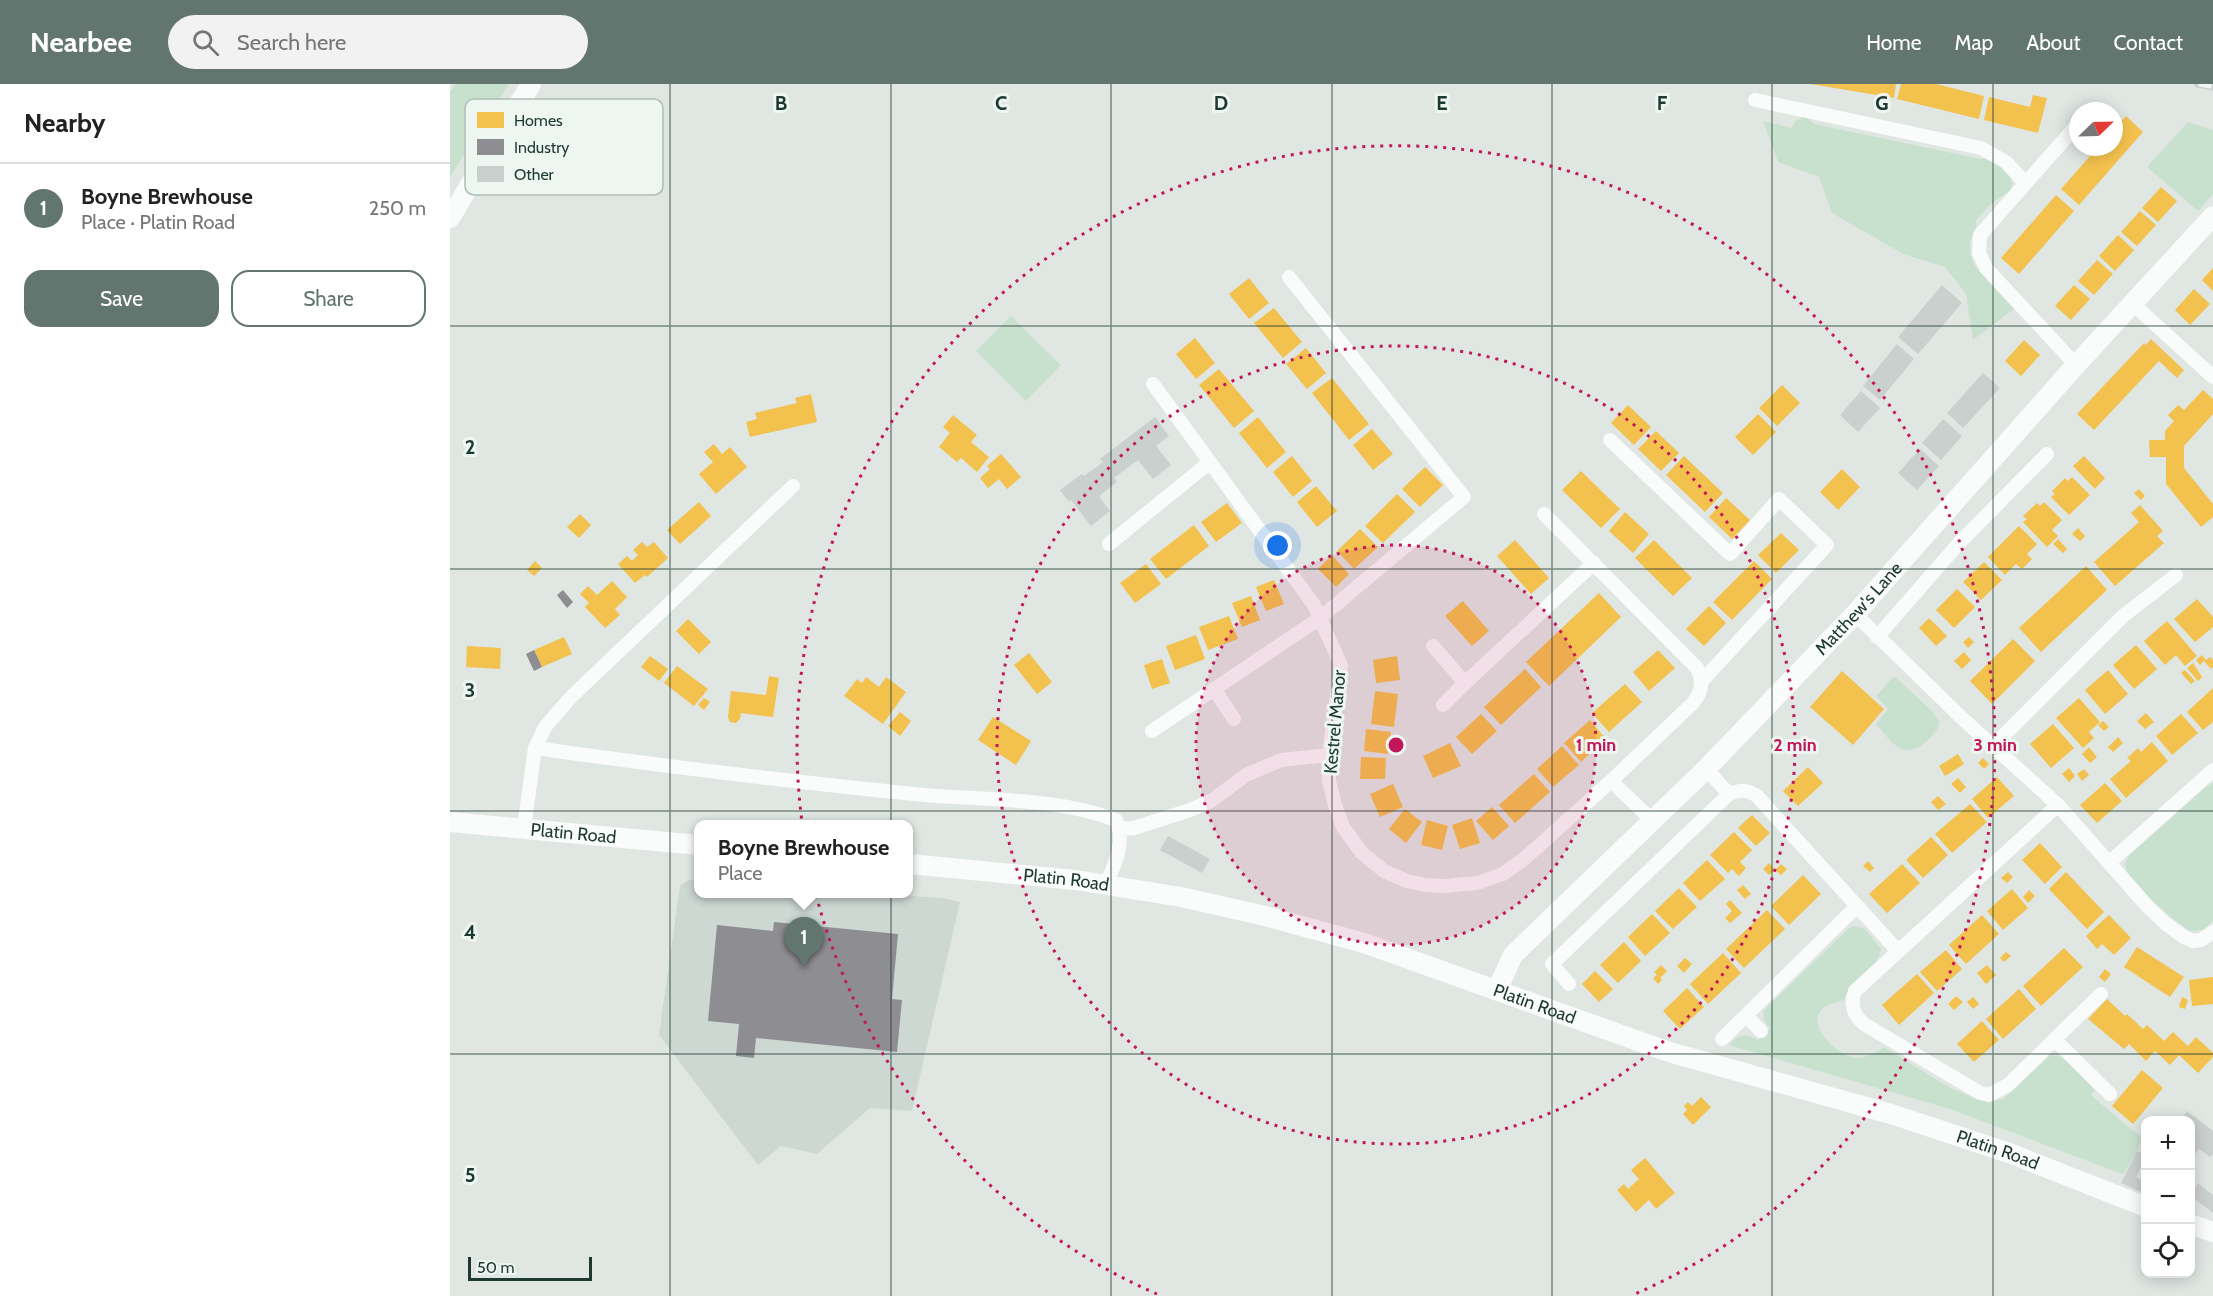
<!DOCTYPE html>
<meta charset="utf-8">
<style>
body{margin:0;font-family:Cabin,sans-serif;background:#f2f2f2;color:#222}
.controls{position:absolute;right:18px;bottom:18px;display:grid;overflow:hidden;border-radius:12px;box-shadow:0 3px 15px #0003}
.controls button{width:54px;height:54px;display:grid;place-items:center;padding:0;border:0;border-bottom:2px solid #e0e0e0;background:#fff;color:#222;font:30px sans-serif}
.compass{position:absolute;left:1619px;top:18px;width:54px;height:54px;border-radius:50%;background:#fff;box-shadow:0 3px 15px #0003;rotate:67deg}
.scale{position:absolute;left:18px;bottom:15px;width:124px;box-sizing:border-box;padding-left:6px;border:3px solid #1e3930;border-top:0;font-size:16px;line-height:21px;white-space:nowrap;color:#1e3930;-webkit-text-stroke:4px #edf6f1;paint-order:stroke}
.you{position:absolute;left:828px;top:462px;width:21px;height:21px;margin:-15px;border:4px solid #fff;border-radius:50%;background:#1a73e8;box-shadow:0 0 0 9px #1a73e833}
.badge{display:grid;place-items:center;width:39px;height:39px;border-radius:50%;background:#62766f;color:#fff;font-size:20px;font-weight:700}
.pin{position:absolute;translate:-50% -50px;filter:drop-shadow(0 2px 3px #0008)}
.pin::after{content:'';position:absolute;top:32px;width:21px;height:18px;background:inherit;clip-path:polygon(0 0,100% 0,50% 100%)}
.popup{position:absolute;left:244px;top:736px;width:219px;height:78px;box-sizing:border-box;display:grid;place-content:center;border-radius:12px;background:#fff;filter:drop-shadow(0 2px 4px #0005);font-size:20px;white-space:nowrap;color:#767676}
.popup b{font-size:22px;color:#222}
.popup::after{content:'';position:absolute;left:50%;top:100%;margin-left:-12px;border:12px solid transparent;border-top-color:#fff}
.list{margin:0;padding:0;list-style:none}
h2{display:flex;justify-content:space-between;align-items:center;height:78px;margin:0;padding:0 24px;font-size:26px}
h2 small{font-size:20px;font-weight:400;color:#767676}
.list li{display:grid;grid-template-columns:39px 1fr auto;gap:18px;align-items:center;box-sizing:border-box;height:90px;padding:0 24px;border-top:2px solid #e0e0e0}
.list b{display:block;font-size:22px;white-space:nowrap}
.list p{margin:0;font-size:20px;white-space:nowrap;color:#767676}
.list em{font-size:20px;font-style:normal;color:#767676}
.actions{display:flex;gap:12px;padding:18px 24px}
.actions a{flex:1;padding:14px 0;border:2px solid #62766f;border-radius:18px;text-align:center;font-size:21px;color:#62766f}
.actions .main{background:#62766f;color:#fff}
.icon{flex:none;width:33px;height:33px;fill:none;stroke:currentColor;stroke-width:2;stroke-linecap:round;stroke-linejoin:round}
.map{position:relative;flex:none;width:1763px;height:1212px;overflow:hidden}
header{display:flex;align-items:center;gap:36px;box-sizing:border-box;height:84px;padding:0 30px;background:#62766f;color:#fff}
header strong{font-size:28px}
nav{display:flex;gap:33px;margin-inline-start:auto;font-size:21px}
.search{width:420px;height:54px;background:#f2f2f2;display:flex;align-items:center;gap:15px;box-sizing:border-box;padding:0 21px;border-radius:33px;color:#767676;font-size:22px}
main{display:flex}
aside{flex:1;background:#fff}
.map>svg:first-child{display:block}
.built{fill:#cdd8d3}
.green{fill:#c8e1ce}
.homes{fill:#f2c14e}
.industry{fill:#8d8d92}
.building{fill:#cad0cd}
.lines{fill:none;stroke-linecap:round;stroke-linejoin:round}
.street{stroke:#fafbfb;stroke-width:14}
.secondary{stroke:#fafbfb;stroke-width:20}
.rail-casing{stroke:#c5c9c8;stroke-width:7}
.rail{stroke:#edf6f1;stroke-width:4.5;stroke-dasharray:14;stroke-linecap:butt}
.grid{fill:none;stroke:#1e3930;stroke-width:1.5;stroke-opacity:0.55}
.ring{fill:none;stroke:#c2185b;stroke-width:3;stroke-dasharray:3 6}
.labels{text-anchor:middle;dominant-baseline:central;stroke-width:6;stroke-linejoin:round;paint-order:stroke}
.street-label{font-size:18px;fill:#1e3930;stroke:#edf6f1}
.key{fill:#edf6f1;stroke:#afbdb7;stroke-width:1.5}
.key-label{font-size:16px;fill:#1e3930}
.grid-label{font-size:20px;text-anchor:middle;font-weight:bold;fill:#1e3930;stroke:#edf6f1;stroke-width:6;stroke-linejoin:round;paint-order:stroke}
.centre{fill:#c2185b;stroke:#edf6f1;stroke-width:3}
.ring-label{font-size:18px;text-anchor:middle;font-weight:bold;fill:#c2185b;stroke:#edf6f1;stroke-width:6;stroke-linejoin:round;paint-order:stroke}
</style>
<header>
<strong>Nearbee</strong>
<div class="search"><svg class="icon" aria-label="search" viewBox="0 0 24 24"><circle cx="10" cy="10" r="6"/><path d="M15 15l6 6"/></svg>Search here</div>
<nav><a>Home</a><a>Map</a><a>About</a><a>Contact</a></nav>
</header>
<main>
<aside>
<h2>Nearby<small></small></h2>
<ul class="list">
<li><span class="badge">1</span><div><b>Boyne Brewhouse</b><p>Place · Platin Road</p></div><em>250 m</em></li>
</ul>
<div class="actions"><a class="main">Save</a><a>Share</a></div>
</aside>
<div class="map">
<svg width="1763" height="1212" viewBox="0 0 1763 1212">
<rect width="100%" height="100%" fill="#e0e7e3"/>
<path class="built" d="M238 796 249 797V810H432L492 814 510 818 462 1027 420 1024 367 1070 331 1062 308 1081 209 951 230 802Z"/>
<path class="green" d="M6 0H59L0 93V8Z
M1356 32 1364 40 1531 75 1539 73C1553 83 1565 88 1561 106L1542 119 1526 136V144L1520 158V169L1525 182 1564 225 1523 256 1516 210 1495 183 1453 170 1382 129 1369 93 1328 78 1313 37 1342 44 1345 37Z
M1738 38 1763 46V110L1748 127 1697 83Z
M561 232 611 281 576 317 526 267Z
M1444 592 1482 627 1489 637C1489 645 1485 648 1480 654 1455 679 1444 661 1426 640L1438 625 1426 612Z
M1763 699V837L1753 846 1740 847C1726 838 1678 799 1676 784 1675 779 1677 775 1680 771L1755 704Z
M1404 842 1415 845 1431 865C1428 887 1400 894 1394 916 1385 919 1374 920 1369 929 1360 946 1392 975 1408 974 1416 974 1427 968 1434 963 1459 978 1508 1012 1534 1017 1541 1018 1546 1017 1553 1015L1601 971 1612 973 1645 1006 1641 1011 1693 1055 1675 1088 1672 1090 1500 1025 1279 961C1289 950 1295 949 1308 956L1320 945 1314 936 1313 928 1318 922 1398 845Z"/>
<path class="homes" d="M1361 0H1446L1444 14Z
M1451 0H1486L1534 12 1529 35 1447 15Z
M1583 11 1597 14 1588 49 1534 36 1539 13 1580 23Z
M1676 32 1693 48 1629 121 1611 105 1648 63H1664V45Z
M1711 103 1727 117 1708 138 1692 124Z
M1606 111 1624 127 1569 190 1551 174Z
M1690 127 1706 141 1687 162 1671 148Z
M1668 151 1684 166 1665 187 1649 172Z
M1647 176 1663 190 1644 211 1628 197Z
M1763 184V207L1752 196Z
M799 194 819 219 799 235 779 210Z
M1624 201 1640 215 1621 236 1605 222Z
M1744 205 1760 220 1740 241 1725 226Z
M824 224 852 258 833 274 804 239Z
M745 254 765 279 746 295 726 270Z
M1701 255 1734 286 1727 294 1709 277 1644 346 1627 330 1694 259 1696 261Z
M1574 256 1590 271 1571 292 1555 277Z
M856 264 876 289 857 305 836 280Z
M769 285 804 327 784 344 749 301Z
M882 294 919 340 899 356 862 309Z
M1332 301 1350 319 1327 342 1309 324Z
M1753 306 1763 315V330L1734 362V384L1763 420V433L1751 443 1716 400V373H1700L1699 356H1715V347L1724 337 1718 331 1728 321 1734 326Z
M361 310 367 338 300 353 296 338 307 335 305 329 347 319 345 314Z
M1178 321 1201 343 1184 361 1161 339Z
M1308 330 1326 348 1303 371 1285 353Z
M503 331 527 351 521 358 539 373 527 388 511 374 507 378 489 363 500 349 493 343Z
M808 333 836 368 817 384 789 349Z
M922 345 943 370 923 386 903 361Z
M1206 347 1229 369 1211 387 1188 365Z
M264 360 272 370 280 363 297 383 266 410 249 390 263 378 254 368Z
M551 370 571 393 557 405 549 395 538 404 530 394 540 385 537 382Z
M842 372 862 397 843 413 823 388Z
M1234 372 1273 409 1255 428 1216 391Z
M1634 372 1655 394 1645 405 1623 382Z
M975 383 993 401 970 423 952 405Z
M1392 385 1410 403 1388 426 1370 408Z
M1131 387 1170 425 1151 444 1112 406Z
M1622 393 1640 411 1619 431 1601 413 1605 410 1602 407 1615 394 1618 397Z
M866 402 887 427 867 443 847 418Z
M1689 405 1695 412 1691 416 1684 409Z
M947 410 965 428 933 459 915 442Z
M1276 414 1300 436 1282 455 1259 433Z
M249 418 261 432 230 460 217 446Z
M1594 418 1612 436 1602 446 1608 452 1597 463 1573 438 1577 435 1573 432 1587 419 1590 422Z
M777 419 792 439 766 458 751 438Z
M1690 421 1713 447 1707 452 1714 459 1665 502 1644 478 1689 438 1681 429Z
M1175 428 1199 450 1183 469 1159 447Z
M130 430 141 441 129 454 117 443Z
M744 441 759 462 716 495 700 475Z
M1569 442 1587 460 1577 470 1582 475 1572 485 1566 480 1555 491 1538 473Z
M1628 444 1635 452 1630 457 1622 450Z
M910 445 928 463 904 485 887 467Z
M1331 449 1349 466 1326 489 1308 471Z
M1608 455 1617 465 1613 469 1603 460Z
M1065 456 1099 494 1081 510 1047 472Z
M1204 456 1242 494 1223 512 1185 474Z
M192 458 197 463 204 458 218 474 197 493 195 491 185 499 168 480 177 472 182 477 188 471 183 466Z
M882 471 899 490 886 503 868 485Z
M85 477 92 484 84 492 77 486Z
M1304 477 1322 495 1282 536 1263 518Z
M1534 478 1552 496 1531 516 1513 498Z
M696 480 711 500 685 519 670 499Z
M1636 482 1657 506 1591 568 1569 544Z
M824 496 834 520 816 527 806 503Z
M162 497 177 513 165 525 170 531 155 544 135 523 139 519 130 510 138 502 147 511Z
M1507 505 1525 523 1504 544 1486 526Z
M1149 509 1171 533 1099 602 1076 578Z
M801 512 810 536 792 543 782 519Z
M1747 515 1763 533V543L1745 558 1724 535Z
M1013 517 1039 547 1022 562 995 532Z
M1259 522 1276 539 1254 562 1236 545Z
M779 532 788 555 758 566 749 543Z
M1479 534 1497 552 1486 562 1469 544Z
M238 535 261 558 249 570 226 547Z
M1717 537 1747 572 1735 582 1726 571 1715 581 1694 557Z
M746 551 755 575 725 586 716 562Z
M114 553 122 570 92 583 84 566Z
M1519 553 1524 558 1518 564 1513 558Z
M1563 555 1585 577 1542 620 1520 597Z
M1686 561 1707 585 1684 605 1663 581Z
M17 562 51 564 50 585 16 583Z
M1208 566 1225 584 1199 607 1183 588Z
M1514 568 1521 576 1512 585 1504 577Z
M579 569 602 598 587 610 564 581Z
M1752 571 1756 576 1760 573 1763 576V583L1761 585 1754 577 1750 581 1746 576Z
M200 572 218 585 209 597 191 583Z
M947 572 950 596 926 599 923 576Z
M712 575 720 599 702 605 694 581Z
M1743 579 1752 593 1748 597 1737 584Z
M227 582 258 605 244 622 214 599Z
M1075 585 1091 603 1051 641 1034 623Z
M1658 586 1678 610 1655 630 1635 606Z
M1735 586 1745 597 1741 600 1731 589Z
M1392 587 1434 625 1403 661 1360 623Z
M319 592 329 594 323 633 291 629 290 635 286 639 280 638 278 633 281 607 316 611Z
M416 593 429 603 436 593 456 608 433 640 394 612 407 595 412 599Z
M1175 600 1192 618 1159 648 1142 629Z
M1763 604V638L1753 646 1737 628Z
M925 607 948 610 944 643 921 640Z
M254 614 260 618 254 626 248 621Z
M1629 614 1650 638 1639 648 1644 654 1633 664 1606 634Z
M450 628 461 637 450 652 438 642Z
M1696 629 1704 638 1695 645 1687 637Z
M1031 630 1047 647 1022 670 1006 653Z
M1731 630 1748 649 1722 671 1706 652Z
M543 633 581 657 566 681 528 656Z
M1140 636 1156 655 1131 678 1114 659Z
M1653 637 1659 643 1654 647 1648 641Z
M1603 640 1624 664 1601 684 1580 660Z
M916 645 941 648 938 670 914 667Z
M1668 653 1673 659 1663 668 1658 663Z
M1702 658 1718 677 1676 714 1660 695 1681 677 1677 674 1688 664 1691 668Z
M1000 659 1011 682 983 694 973 672Z
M1112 662 1129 681 1103 703 1087 685Z
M1639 663 1647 673 1640 679 1632 670Z
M1508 670 1514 680 1495 692 1489 682Z
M911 673 936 674 935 695H910Z
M1533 674 1539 680 1534 685 1528 679Z
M1358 683 1373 699 1348 722 1333 707Z
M1619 684 1625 692 1619 698 1612 690Z
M1634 685 1639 691 1632 697 1627 690Z
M1084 690 1100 708 1065 739 1049 721Z
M1547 693 1564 712 1538 734 1522 715Z
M1508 694 1516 703 1510 709 1501 700Z
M1655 699 1672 717 1647 739 1630 721Z
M943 700 953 723 930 733 920 710Z
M1488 712 1496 720 1488 726 1481 718Z
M1520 720 1537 738 1502 769 1485 750Z
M1042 723 1059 742 1043 756 1026 737Z
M955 725 972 738 956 759 939 745Z
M1302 731 1320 749 1306 762 1288 744Z
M1022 734 1030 759 1010 765 1002 741Z
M977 736 998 742 992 766 971 761Z
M1284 748 1302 766 1290 778 1296 784 1289 792 1282 785 1278 789 1260 771Z
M1481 753 1498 771 1473 794 1456 776Z
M1590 759 1612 783 1595 800 1572 776Z
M1257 776 1275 795 1250 817 1233 799Z
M1418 777 1424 784 1420 788 1413 782Z
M1319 779 1325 786 1319 791 1313 785Z
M1331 780 1337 785 1331 791 1325 786Z
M1452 780 1470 799 1437 829 1419 810Z
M1558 788 1563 793 1557 799 1551 794Z
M1616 788 1654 828 1637 845 1599 805Z
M1353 791 1371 810 1339 841 1321 822Z
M1293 801 1301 810 1295 815 1287 806Z
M1229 804 1247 823 1223 845 1205 827Z
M1562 805 1578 824 1553 846 1537 827Z
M1579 806 1585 812 1578 819 1573 813Z
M1280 816 1292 829 1280 839 1275 834 1282 827 1276 820Z
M1317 826 1335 845 1294 884 1276 865Z
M1202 830 1220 849 1195 872 1178 853Z
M1532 831 1549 850 1516 880 1499 861Z
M1659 831 1681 854 1664 871 1652 860 1647 865 1636 852Z
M1174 858 1191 877 1168 899 1150 881Z
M1687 863 1734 893 1720 913 1674 883Z
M1614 864 1633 883 1591 922 1573 902Z
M1496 866 1512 885 1487 907 1470 888Z
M1556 868 1561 872 1554 878 1550 874Z
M1273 869 1291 889 1258 920 1240 900Z
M1235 874 1242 880 1234 889 1227 882Z
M1211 881 1217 887 1210 894 1212 896 1208 900 1203 894 1207 891 1204 888Z
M1537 881 1546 891 1536 900 1527 889Z
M1655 885 1661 890 1655 898 1649 893Z
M1145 887 1163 905 1149 918 1132 900Z
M1467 890 1484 909 1449 941 1432 921Z
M1763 893V920L1742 922 1739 896Z
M1237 904 1254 923 1230 945 1213 927Z
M1569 905 1586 925 1553 955 1536 935Z
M1506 912 1513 918 1504 926 1498 920Z
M1523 913 1529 920 1523 925 1517 918Z
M1732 913 1738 916 1735 925 1729 923Z
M1657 915 1675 932 1677 930 1693 945 1697 941 1714 957 1723 948 1738 962 1746 953 1763 969V973L1748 989 1729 971 1720 981 1705 967 1696 977 1679 960 1674 965 1638 935Z
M1532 937 1549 956 1524 978 1507 960Z
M1692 986 1713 1004 1683 1040 1662 1022Z
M1251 1013 1261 1023 1243 1041 1233 1030 1237 1026 1234 1022 1238 1018 1242 1022Z
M1195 1074 1225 1109 1206 1125 1199 1116 1186 1128 1167 1106 1174 1100 1178 1105 1189 1095 1181 1086Z"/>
<path class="industry" d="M113 506 123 518 117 524 107 511Z
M84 566 92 583 84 587 76 570Z
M324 838 448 850 442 915 452 916 447 968 306 954 304 974 286 972 289 940 258 937 267 841 323 847Z"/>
<path class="building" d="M1492 201 1512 219 1468 270 1448 253Z
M1447 260 1464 275 1430 316 1413 302Z
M1533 289 1550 304 1513 344 1497 329Z
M1411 307 1430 324 1408 348 1390 331Z
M705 333 719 352 706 362 721 381 703 395 688 376 664 394 667 398 649 412 660 427 641 442 621 416 619 418 610 406 632 390 634 392 653 378 650 375Z
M1493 335 1512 352 1491 376 1472 359Z
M1470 365 1489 382 1467 406 1448 389Z
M718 752 760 775 752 789 710 766Z
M1737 1027 1763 1047V1070L1760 1073 1749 1065 1740 1076V1036H1730Z
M1687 1067 1696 1071 1686 1093 1696 1098V1110L1671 1099Z
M1748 1099 1763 1111V1129L1740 1111Z"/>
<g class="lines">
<path class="street" d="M1305 16 1531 64 1556 78 1575 99
M1683 220 1763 293
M1626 281 1536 184 1529 169 1530 151 1628 40
M703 300 864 521 891 581 879 671V697L885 721 893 743 912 769 934 787 957 797 976 801 994 802 1027 799 1053 790 1074 775 1161 697 1243 619C1253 606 1253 598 1247 584L1094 430
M1160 356 1280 470 1329 415 1377 461 1252 597
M659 460 760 378
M1405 530 1514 636 1608 721 1698 823 1716 840 1734 853 1743 857 1751 856 1763 848
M1427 553 1510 458 1597 370
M983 562 1015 599 993 621
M1015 599 1144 479
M764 605 784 635
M702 647 870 534 1014 413 839 193
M1543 662 1673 532 1726 491
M85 664C211 682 337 697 464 710 531 717 602 712 666 736 676 757 665 781 656 800
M1256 685 1279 710C1290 706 1297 705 1307 712L1448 867
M1161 697 1201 735
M1608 721 1405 907C1400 921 1403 930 1414 940L1530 1009 1539 1011 1558 1001 1651 910
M74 744 85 664 95 643 121 613 343 402
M670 745 684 744 740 726 761 717 796 691 831 676 879 671
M1659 779 1763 686
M1119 900 1102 880 1279 710
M1296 932 1311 947
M1272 955 1407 822
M1605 956 1660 1010"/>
<g class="secondary">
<path d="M0 134 81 0"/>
<path id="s1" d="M0 738 249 761"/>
<path id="s2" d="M459 780 626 796 731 813 815 832 914 859 1219 968 1441 1030 1562 1070 1696 1123"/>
<path id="s3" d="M1047 906 1063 871 1256 685 1405 530 1626 281 1763 132"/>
<path d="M1740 1140 1763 1148"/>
</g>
<g class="rail-casing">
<path id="rail" d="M1748 0 1763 3"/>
</g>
<use href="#rail" class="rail"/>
</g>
<path class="grid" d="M220 0V1212M441 0V1212M661 0V1212M882 0V1212M1102 0V1212M1322 0V1212M1543 0V1212M0 242H1763M0 485H1763M0 727H1763M0 970H1763"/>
<circle cx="946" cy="661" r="200" fill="#c2185b" fill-opacity=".12"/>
<g class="ring">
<circle cx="946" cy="661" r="200"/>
<circle cx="946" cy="661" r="399"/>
<path d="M707 1210A599 599 0 1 1 1185 1210"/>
</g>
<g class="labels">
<g class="street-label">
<text stroke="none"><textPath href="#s3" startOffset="528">Matthew's Lane</textPath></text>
<text transform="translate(885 638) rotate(-85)">Kestrel Manor</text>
<text stroke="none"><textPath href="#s1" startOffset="124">Platin Road</textPath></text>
<text stroke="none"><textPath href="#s2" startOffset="158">Platin Road</textPath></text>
<text stroke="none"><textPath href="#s2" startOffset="644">Platin Road</textPath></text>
<text stroke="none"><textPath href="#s2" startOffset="1130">Platin Road</textPath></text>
</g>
</g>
<rect x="15" y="15" width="198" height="96" rx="9" class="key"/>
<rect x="27" y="28" width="27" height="16" fill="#f2c14e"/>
<rect x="27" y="55" width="27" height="16" fill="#8d8d92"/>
<rect x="27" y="82" width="27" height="16" fill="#cad0cd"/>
<g class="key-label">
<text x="64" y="42">Homes</text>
<text x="64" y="69">Industry</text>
<text x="64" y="96">Other</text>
</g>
<g class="grid-label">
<text x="331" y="26">B</text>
<text x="551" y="26">C</text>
<text x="771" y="26">D</text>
<text x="992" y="26">E</text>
<text x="1212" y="26">F</text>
<text x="1432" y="26">G</text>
<text x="20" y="370">2</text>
<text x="20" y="613">3</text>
<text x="20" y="855">4</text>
<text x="20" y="1098">5</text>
</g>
<circle cx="946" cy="661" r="9" class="centre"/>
<g class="ring-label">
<text x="1146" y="667">1 min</text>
<text x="1345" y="667">2 min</text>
<text x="1545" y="667">3 min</text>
</g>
</svg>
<div class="controls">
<button>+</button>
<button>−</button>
<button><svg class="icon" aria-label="locate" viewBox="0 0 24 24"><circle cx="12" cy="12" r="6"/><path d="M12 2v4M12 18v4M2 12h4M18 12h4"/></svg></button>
</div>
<svg class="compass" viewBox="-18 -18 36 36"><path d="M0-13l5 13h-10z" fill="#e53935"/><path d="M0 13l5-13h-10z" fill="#767676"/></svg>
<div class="scale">50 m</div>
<div class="you"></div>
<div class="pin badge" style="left:354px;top:883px">1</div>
<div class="popup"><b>Boyne Brewhouse</b>Place</div>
</div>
</main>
